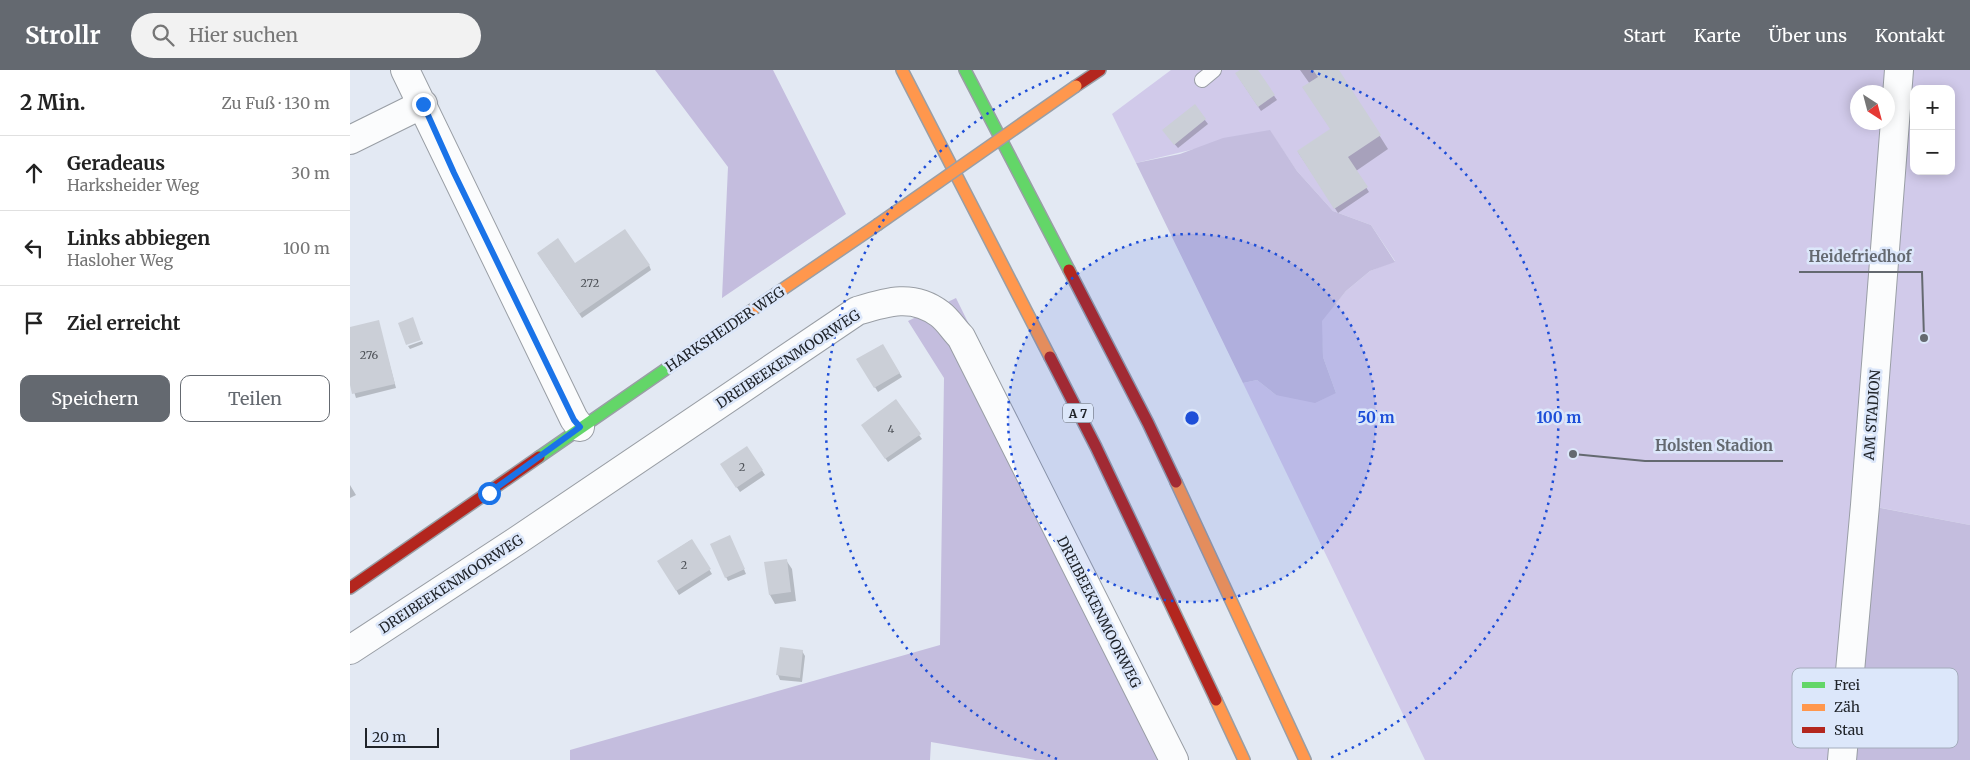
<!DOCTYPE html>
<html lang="de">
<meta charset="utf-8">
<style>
body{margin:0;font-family:Merriweather,serif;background:#f2f2f2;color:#222}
.controls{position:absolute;right:15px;top:15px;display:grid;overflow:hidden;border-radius:10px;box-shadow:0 2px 12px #0003}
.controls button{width:45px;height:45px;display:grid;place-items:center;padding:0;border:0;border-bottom:1px solid #e0e0e0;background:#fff;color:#222;font:25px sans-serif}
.compass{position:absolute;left:1500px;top:15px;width:45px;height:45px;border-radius:50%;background:#fff;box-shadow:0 2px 12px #0003;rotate:144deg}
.scale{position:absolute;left:15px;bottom:12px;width:74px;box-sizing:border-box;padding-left:5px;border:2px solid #20242a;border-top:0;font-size:14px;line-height:18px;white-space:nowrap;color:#20242a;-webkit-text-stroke:4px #dce7fa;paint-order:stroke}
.stop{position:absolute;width:15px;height:15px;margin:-11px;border:4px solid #1a73e8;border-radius:50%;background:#fff}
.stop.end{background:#1a73e8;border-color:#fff;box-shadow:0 1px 5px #0008}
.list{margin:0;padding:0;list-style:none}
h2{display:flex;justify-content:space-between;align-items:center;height:65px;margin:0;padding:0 20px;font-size:21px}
h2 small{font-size:16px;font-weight:400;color:#767676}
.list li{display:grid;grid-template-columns:32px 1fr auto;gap:15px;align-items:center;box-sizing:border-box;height:75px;padding:0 20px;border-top:1px solid #e0e0e0}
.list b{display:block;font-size:19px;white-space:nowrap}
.list p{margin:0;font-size:16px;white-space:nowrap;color:#767676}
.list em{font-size:16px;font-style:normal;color:#767676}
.actions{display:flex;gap:10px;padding:15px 20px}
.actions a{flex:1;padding:11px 0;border:1px solid #646970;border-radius:10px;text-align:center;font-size:18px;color:#646970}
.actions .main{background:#646970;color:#fff}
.icon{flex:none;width:28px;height:28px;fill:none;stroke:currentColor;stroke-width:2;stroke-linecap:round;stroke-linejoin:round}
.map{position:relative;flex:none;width:1620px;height:690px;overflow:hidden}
header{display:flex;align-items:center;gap:30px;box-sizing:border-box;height:70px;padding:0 25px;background:#646970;color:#fff}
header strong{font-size:24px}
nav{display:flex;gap:28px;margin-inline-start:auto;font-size:18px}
.search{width:350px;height:45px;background:#f2f2f2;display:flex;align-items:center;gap:12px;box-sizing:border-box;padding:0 18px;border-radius:28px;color:#767676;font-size:19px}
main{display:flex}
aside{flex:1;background:#fff}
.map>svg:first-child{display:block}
.green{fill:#d1caea;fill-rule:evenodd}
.forest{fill:#c4bdde}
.shadow{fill:#0003}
.building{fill:#cbcfd7}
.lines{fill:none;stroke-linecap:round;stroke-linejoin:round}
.lane-casing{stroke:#999ea5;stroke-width:16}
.street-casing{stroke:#999ea5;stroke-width:30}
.fast-casing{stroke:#999ea5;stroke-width:14}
.slow-casing{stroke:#999ea5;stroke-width:14}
.jam-casing{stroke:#999ea5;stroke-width:14}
.lane{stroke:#fbfcfd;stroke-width:14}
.street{stroke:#fbfcfd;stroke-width:28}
.fast{stroke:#63d668;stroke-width:11}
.slow{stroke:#ff974d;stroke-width:11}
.jam{stroke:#b3261e;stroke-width:11}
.slow-bridge-casing{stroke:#999ea5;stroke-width:14;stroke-linecap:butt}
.slow-bridge{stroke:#ff974d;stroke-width:11}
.route{stroke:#1a73e8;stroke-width:6}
.ring{fill:none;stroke:#1d4ed8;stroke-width:2.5;stroke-dasharray:2.5 5}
.labels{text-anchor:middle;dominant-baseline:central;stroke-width:5;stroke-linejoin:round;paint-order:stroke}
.number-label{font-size:11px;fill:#4b4f55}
.shield{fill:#dce7fa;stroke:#585e68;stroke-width:1}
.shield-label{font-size:12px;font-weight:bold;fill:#20242a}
.street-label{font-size:14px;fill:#20242a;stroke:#dce7fa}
.key{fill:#dce7fa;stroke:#a4acbc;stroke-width:1}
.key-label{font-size:14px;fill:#20242a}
.centre{fill:#1d4ed8;stroke:#dce7fa;stroke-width:2.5}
.ring-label{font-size:15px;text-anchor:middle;font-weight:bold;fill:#1d4ed8;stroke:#dce7fa;stroke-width:5;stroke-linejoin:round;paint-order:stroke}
.leader{fill:none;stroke:#646970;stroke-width:2}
.callout-dot{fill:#646970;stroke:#dce7fa;stroke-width:2}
.callout-label{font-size:15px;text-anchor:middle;font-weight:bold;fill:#646970;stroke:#dce7fa;stroke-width:5;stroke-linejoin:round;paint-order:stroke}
</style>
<header>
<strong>Strollr</strong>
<div class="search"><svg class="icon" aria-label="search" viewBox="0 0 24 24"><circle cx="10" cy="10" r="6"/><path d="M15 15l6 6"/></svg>Hier suchen</div>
<nav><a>Start</a><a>Karte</a><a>Über uns</a><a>Kontakt</a></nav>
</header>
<main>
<aside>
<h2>2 Min.<small>Zu Fuß · 130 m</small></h2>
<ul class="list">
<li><svg class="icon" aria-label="ahead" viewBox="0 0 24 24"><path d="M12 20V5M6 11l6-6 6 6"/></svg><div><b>Geradeaus</b><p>Harksheider Weg</p></div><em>30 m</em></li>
<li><svg class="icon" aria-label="left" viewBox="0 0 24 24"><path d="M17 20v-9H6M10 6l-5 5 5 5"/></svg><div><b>Links abbiegen</b><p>Hasloher Weg</p></div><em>100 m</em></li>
<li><svg class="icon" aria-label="arrive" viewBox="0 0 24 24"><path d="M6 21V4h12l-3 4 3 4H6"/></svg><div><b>Ziel erreicht</b></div></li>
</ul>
<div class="actions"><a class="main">Speichern</a><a>Teilen</a></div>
</aside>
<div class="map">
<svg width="1620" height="690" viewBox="0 0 1620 690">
<rect width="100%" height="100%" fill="#e3e9f3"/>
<path class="green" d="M821 0H1620V455L1516 435 1492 690H1075L893 313 907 310 926 325 986 323 973 287 971 251 996 221 1020 201 1045 191 1021 155 983 141 947 101 920 61 786 93 762 44ZM1564 19H1601V101H1564ZM1508 22H1538V52H1508Z"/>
<path class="forest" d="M305 0H423L496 144 372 228 378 97Z
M920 60 947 101 983 141 1021 155 1045 192 1020 201 996 221 972 251 973 287 986 323 965 333 926 325 907 310 893 313 786 93 830 84 873 68Z
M606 228 829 680 828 690H686L581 672 580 690H220V680L590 575 594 308 558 251Z
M1515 435 1620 455V690H1492Z"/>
<path class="shadow" d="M892 0H906L927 30 911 41 889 8Z
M950 0H988L1038 79 1006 101 1019 122 988 143 948 82 981 60 960 14Z
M844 36 858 54 828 78 816 64Z
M191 188 225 195H299L301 200 232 248Z
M28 251 46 318 6 328 0 309V258Z
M72 271 73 274 60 279 58 276Z
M532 275 552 307 528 322 508 290Z
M515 359 569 365 572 369 538 392Z
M397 378 415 405 390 422 374 398Z
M0 415 6 425 0 428Z
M341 470 362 504 329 525 309 491Z
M382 471 396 504 378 511 376 507Z
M436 490 442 499 446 531 425 534 420 525Z
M431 579 452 581 455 586 452 612 430 610 428 605Z"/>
<path class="building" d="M890 0H908L925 25 908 37 885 3Z
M963 0H989L1031 65 998 87 1018 117 984 139 947 81 980 59 952 17 968 7Z
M845 34 856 49 824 75 812 60Z
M275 159 300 195 229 244 187 183 208 168 225 193Z
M63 247 71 270 56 275 48 253Z
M29 250 45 314 2 324 0 315V257Z
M533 274 550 303 524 318 506 289Z
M546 329 571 364 535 389 511 355Z
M397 376 413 400 386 418 370 394Z
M380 465 395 499 375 508 360 474Z
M342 469 361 499 326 521 307 491Z
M437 489 441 522 419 525 414 492Z
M430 577 453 580 450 608 426 605Z"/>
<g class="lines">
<g class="lane-casing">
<path id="lane" d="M852 10 864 0"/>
</g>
<g class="street-casing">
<path id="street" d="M55 0 224 349 230 357
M0 70 73 34
M0 580 168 470 507 241C536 232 563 223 590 244 598 250 604 260 611 267L824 690
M1492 690 1515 435 1549 0"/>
</g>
<g class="fast-casing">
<path id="fast" d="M615 0 719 200
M189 387 355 272"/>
</g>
<g class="slow-casing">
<path id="slow" d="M552 0 700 287
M355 272 527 155
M826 412 955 690
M866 630 894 690"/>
</g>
<g class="jam-casing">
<path id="jam" d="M726 16 750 0
M719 200 798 353 826 412
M700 287 746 377 866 630
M0 518 189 387"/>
</g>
<use href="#lane" class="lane"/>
<use href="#street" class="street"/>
<use href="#fast" class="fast"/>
<use href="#slow" class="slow"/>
<use href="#jam" class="jam"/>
<g class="slow-bridge-casing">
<path id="slow-bridge" d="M527 155 726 16"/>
</g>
<use href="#slow-bridge" class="slow-bridge"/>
</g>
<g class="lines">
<path class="route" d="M73 34 104 103 224 350 230 357 139 423"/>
</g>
<circle cx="842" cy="348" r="184" fill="#1d4ed8" fill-opacity=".12"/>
<g class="ring">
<circle cx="842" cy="348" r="184"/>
<path d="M707 689A367 367 0 0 1 723 1M961 1A367 367 0 0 1 977 689"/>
</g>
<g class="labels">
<g class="number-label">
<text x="240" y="213">272</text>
<text x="19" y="285">276</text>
<text x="541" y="359">4</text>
<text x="392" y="397">2</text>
<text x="334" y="495">2</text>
</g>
<rect class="shield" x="713" y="333.5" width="30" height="19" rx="4"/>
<g class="shield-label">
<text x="728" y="343">A 7</text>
</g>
<g class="street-label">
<text transform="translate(375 259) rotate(-34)">HARKSHEIDER WEG</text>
<text transform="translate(438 289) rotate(-33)">DREIBEEKENMOORWEG</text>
<text transform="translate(1522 345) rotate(-86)">AM STADION</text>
<text transform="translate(101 514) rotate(-33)">DREIBEEKENMOORWEG</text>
<text transform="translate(749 542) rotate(63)">DREIBEEKENMOORWEG</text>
</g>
</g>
<rect x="1442" y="598" width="166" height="80" rx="8" class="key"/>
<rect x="1452" y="612" width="23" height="6" fill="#63d668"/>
<rect x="1452" y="634" width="23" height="7" fill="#ff974d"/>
<rect x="1452" y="657" width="23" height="6" fill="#b3261e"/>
<g class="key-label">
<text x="1484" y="620">Frei</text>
<text x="1484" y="642">Zäh</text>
<text x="1484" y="665">Stau</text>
</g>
<circle cx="842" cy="348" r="8" class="centre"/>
<g class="ring-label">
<text x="1026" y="353">50 m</text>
<text x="1209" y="353">100 m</text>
</g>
<path class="leader" d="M1574 268L1572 202H1449M1223 384L1295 391H1433"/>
<g class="callout-dot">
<circle cx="1574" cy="268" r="5"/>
<circle cx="1223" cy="384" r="5"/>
</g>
<g class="callout-label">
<text x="1510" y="192">Heidefriedhof</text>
<text x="1364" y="381">Holsten Stadion</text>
</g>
</svg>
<div class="controls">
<button>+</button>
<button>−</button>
</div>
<svg class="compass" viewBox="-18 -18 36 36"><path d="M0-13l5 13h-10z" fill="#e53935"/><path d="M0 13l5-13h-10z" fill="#767676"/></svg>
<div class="scale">20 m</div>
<div class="stop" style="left:139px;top:423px"></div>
<div class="stop end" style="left:73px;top:34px"></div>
</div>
</main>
